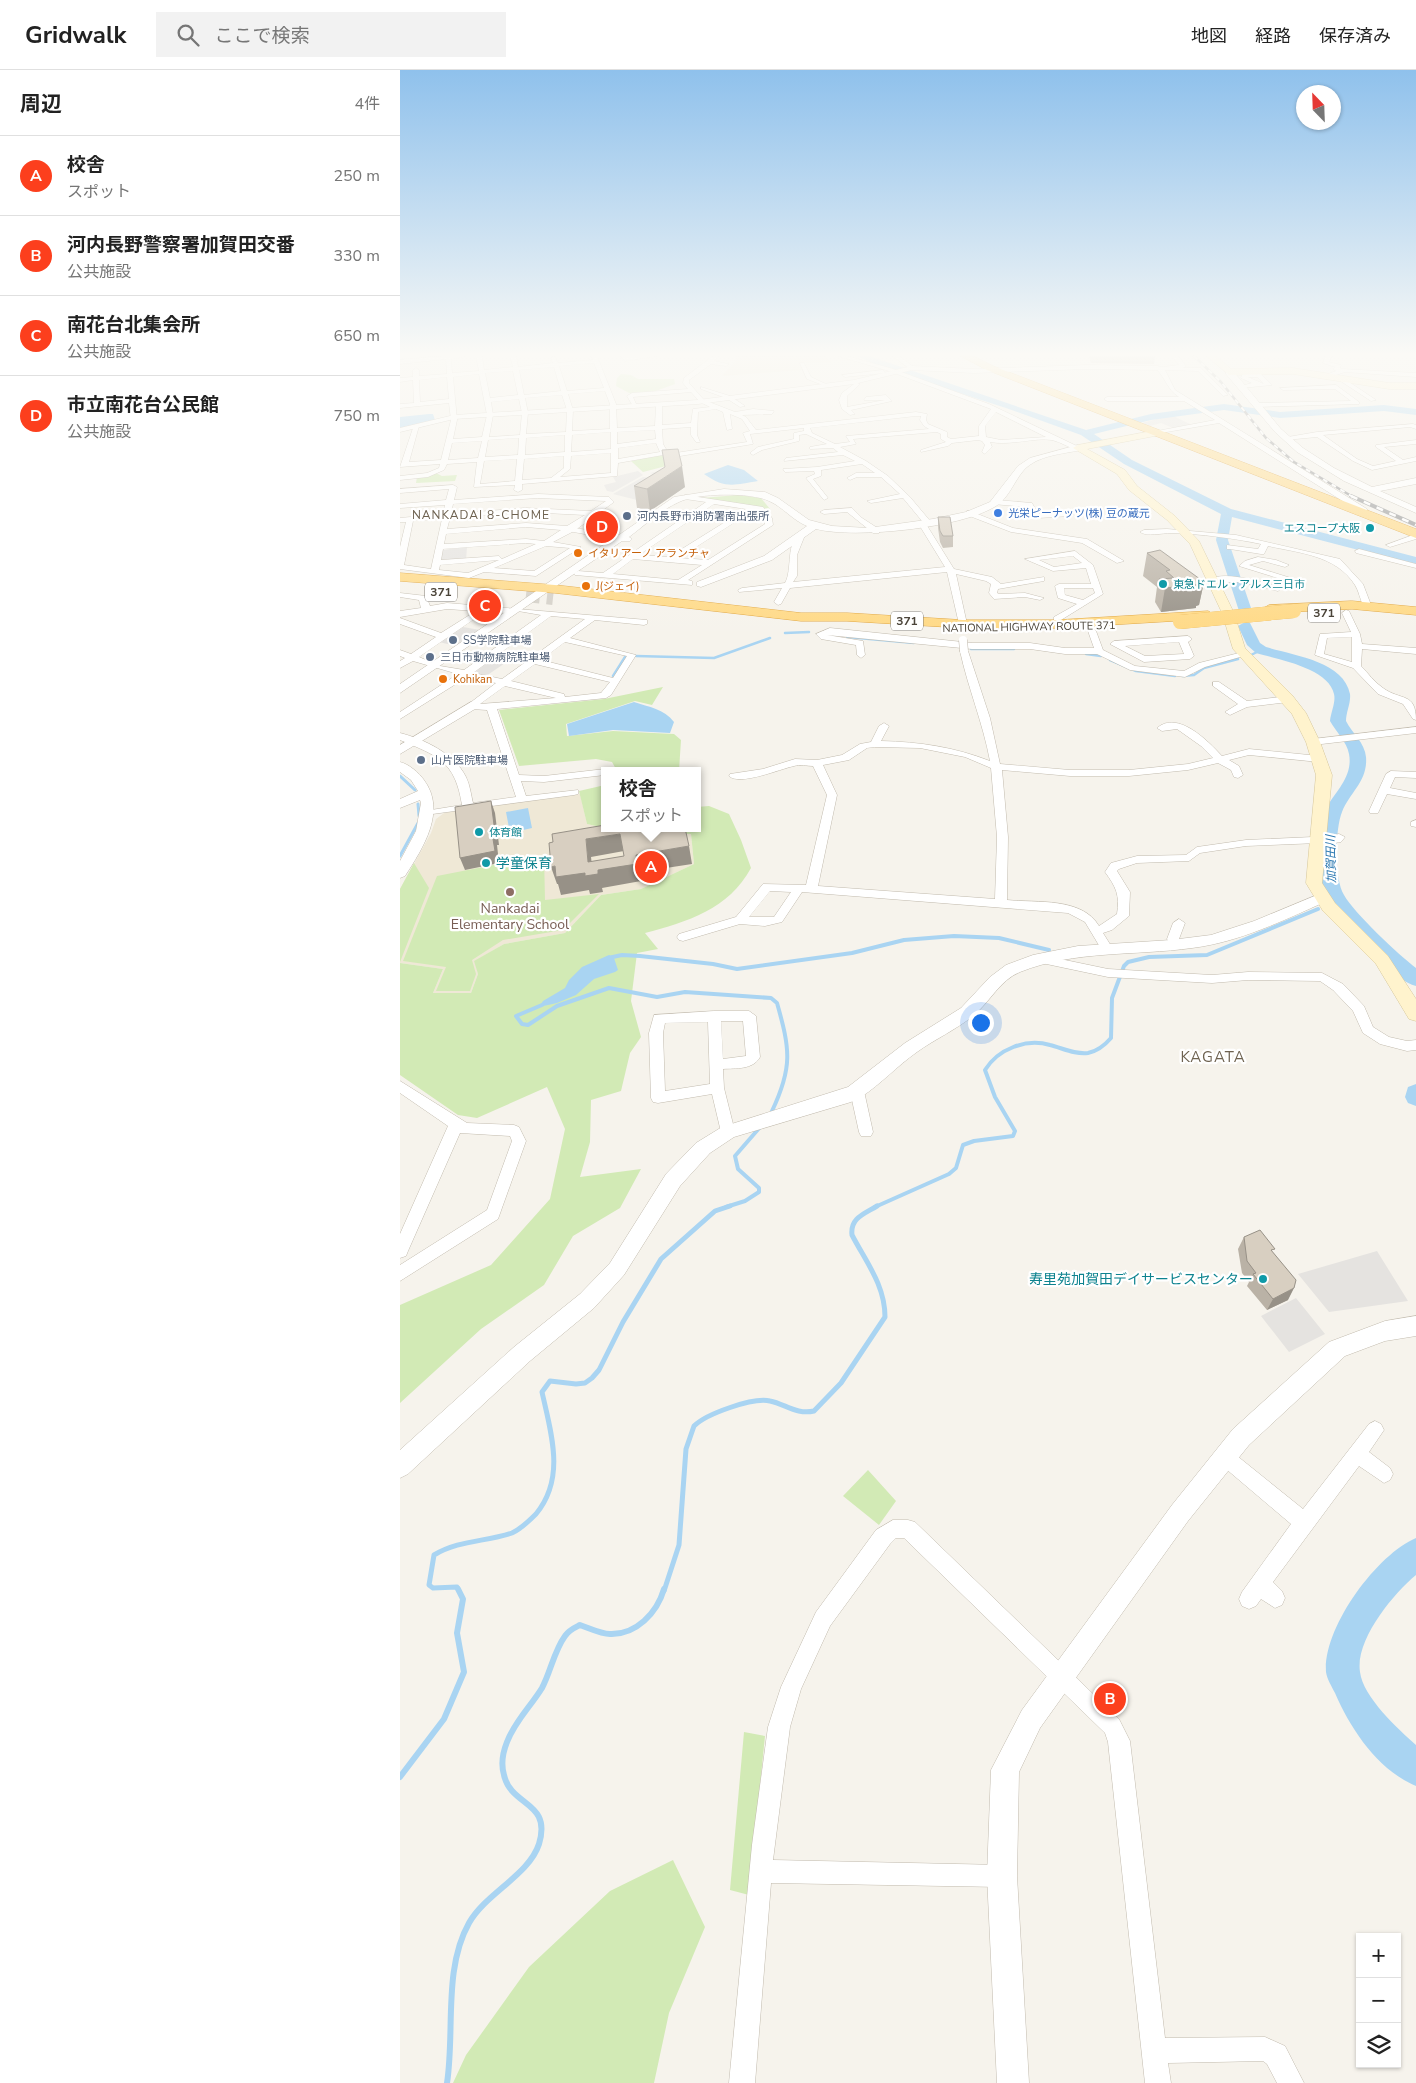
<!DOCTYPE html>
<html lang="ja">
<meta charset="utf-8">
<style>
body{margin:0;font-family:"Nunito Sans","Noto Sans JP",sans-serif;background:#f2f2f2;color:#222}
.controls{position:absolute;right:15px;bottom:15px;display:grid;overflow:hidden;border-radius:0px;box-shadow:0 1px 4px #0004}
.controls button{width:45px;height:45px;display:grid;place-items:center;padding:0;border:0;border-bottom:1px solid #e0e0e0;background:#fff;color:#222;font:25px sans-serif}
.compass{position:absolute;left:896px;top:15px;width:45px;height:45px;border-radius:50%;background:#fff;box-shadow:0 1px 4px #0004;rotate:337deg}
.you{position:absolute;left:580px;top:952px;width:18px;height:18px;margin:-12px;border:4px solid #fff;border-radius:50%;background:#1a73e8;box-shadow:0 0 0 8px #1a73e833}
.badge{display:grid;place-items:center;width:32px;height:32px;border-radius:50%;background:#fc3f1d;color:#fff;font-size:16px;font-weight:700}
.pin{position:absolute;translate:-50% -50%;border:2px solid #fff;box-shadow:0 1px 5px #0006}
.popup{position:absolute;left:201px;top:697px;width:100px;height:65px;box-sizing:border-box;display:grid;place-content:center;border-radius:0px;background:#fff;filter:drop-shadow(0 1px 4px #0005);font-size:16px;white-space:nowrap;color:#767676}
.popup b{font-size:19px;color:#222}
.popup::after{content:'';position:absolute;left:50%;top:100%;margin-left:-10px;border:10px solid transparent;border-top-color:#fff}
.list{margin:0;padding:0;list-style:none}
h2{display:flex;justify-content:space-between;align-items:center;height:65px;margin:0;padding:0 20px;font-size:21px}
h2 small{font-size:16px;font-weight:400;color:#767676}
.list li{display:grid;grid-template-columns:32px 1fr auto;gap:15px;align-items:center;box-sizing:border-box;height:80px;padding:0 20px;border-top:1px solid #e0e0e0}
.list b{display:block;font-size:19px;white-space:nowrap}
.list p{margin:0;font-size:16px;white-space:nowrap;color:#767676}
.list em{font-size:16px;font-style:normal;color:#767676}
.icon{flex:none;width:28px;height:28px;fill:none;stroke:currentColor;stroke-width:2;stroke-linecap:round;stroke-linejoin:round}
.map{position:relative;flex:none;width:1016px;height:2013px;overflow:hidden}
header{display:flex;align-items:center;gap:30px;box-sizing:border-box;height:70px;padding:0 25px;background:#fff;border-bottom:1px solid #e0e0e0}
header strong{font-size:24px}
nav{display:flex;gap:28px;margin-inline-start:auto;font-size:18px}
.search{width:350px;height:45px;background:#f2f2f2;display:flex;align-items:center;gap:12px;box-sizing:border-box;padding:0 18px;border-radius:0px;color:#767676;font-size:19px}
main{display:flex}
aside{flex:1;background:#fff}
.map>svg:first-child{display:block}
.education{fill:#efe8d6}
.green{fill:#d2eab5}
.parking{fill:#e5e3e0}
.water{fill:#a9d4f2}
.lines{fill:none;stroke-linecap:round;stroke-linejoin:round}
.stream-far4{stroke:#a9d4f2;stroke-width:2.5}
.stream-far3{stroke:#a9d4f2;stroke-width:3}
.stream-far2{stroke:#a9d4f2;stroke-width:4}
.stream-far1{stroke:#a9d4f2;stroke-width:5}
.stream{stroke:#a9d4f2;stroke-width:6}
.river{fill:#a9d4f2;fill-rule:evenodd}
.trunk-tunnel{stroke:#d4d0c8;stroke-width:14;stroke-dasharray:14 7;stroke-linecap:butt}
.minor-casing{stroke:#c2bbae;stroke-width:1}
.tertiary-casing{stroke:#c2bbae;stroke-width:1}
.secondary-casing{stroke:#d6c79b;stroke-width:1}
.trunk-casing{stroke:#e0a43c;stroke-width:1}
.minor{fill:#fff;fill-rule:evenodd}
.tertiary{fill:#fff;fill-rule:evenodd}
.secondary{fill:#fff3cd;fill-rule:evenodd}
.trunk{fill:#ffd985;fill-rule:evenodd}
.rail-far1-casing{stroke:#9a9a9a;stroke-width:2.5}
.rail-casing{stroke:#9a9a9a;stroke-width:4}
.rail-far1{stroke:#fff;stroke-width:2;stroke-dasharray:5;stroke-linecap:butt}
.rail{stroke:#fff;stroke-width:2.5;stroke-dasharray:7;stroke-linecap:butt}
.minor-bridge-casing{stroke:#c2bbae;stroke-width:9;stroke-linecap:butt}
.trunk-bridge-casing{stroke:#e0a43c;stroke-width:14;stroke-linecap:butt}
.minor-bridge{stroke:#fff;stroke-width:8}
.trunk-bridge{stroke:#ffd985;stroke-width:14}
.wall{fill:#bab2a6}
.shaded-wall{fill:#979187}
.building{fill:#d8cfc1;stroke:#979187;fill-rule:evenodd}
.shop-dot{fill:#3f7fe0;stroke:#fff;stroke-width:2}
.service-dot{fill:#5c6f8a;stroke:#fff;stroke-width:2}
.culture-dot{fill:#0f9aa8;stroke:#fff;stroke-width:2}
.food-dot{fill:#e8710a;stroke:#fff;stroke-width:2}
.education-dot{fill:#8d6e63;stroke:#fff;stroke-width:2}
.labels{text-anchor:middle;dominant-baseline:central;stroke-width:4.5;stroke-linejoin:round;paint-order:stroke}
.far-shop-label{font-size:11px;fill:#366cbe;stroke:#fff;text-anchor:start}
.far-service-label{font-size:11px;fill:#4e5e75;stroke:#fff;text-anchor:start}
.far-culture-label{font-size:11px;fill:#0d838f;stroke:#fff;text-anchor:start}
.far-food-label{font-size:11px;fill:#c56008;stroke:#fff;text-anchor:start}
.far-street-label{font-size:11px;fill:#4b4439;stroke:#fff}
.far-neighbourhood-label{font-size:12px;letter-spacing:1px;fill:#6e6250;stroke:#fff}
.shield{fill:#fff;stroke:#817c74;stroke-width:1}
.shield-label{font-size:12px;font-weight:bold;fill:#4b4439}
.far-water-label{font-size:12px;font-style:italic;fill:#2e7ab2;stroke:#fff}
.culture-label{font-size:14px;fill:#0d838f;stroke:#fff;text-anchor:start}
.education-label{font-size:14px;fill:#785e54;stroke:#fff}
.neighbourhood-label{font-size:15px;letter-spacing:1px;fill:#6e6250;stroke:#fff}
</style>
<header>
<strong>Gridwalk</strong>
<div class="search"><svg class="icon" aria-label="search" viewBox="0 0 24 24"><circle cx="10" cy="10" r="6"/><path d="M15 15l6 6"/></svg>ここで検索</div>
<nav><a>地図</a><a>経路</a><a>保存済み</a></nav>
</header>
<main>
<aside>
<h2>周辺<small>4件</small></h2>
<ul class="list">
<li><span class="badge">A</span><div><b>校舎</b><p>スポット</p></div><em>250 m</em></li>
<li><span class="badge">B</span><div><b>河内長野警察署加賀田交番</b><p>公共施設</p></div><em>330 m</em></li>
<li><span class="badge">C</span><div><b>南花台北集会所</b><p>公共施設</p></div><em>650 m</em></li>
<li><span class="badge">D</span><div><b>市立南花台公民館</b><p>公共施設</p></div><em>750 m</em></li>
</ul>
</aside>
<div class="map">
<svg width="1016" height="2013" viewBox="0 0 1016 2013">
<rect width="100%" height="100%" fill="#f6f3ec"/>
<path class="education" d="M335 286H425L432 292 404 293 400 295 402 300 322 306 337 289Z
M180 724 187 754 237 764H291L294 794 241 819 201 825 165 863 104 874 75 891 78 904 71 923H33L43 899 0 893V819L31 763 36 749 44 743 68 738Z"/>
<path class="green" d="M221 304 231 305 238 309H274L275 314 250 323 231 324 216 316 217 308Z
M261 385 274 394 243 402 231 391Z
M36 403 42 406 57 405 55 411 16 413 17 407Z
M338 425 361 428 370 439 301 428Z
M263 617 252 635 235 631 166 654 167 666 213 661 274 664 281 670 279 701H217L212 692 196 689 119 696 99 640 204 629Z
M205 715V758L187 754 179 721Z
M309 736 329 744 341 770 351 798C329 839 287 852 245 863L258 879 237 883 231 931 241 967 230 983 221 1021 191 1030 190 1072 180 1107 241 1099 220 1138 173 1166 144 1215 81 1259 0 1333V1235L91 1195 150 1129 165 1059 147 1017 77 1048 58 1045 0 1005V893L43 899 33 923H71L78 904 74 891 104 874 165 863 201 825 241 819 294 794 291 764H237L207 758H297V737Z
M144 785 145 830 199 824 163 860 103 870 72 890 76 904 70 921H36L46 897 3 891 37 806Z
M14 793 29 818 0 892V819Z
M468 1400 496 1431 479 1455 443 1426Z
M344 1662 365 1666 349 1825 330 1820Z
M273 1790 305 1857 269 1943 254 2013H53L66 1985 129 1897 210 1821Z"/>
<path class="parking" d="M771 345 790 354 773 358 761 353 750 356 742 353Z
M238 401 243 405 213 422 207 421 204 415 216 412 213 407Z
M260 401 237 430 213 424 243 407 251 408 254 404 250 403Z
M67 477 66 490H40L42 480Z
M63 557 80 560 56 576 39 572Z
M94 585 111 589 86 606 72 602Z
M977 1181 1008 1231 929 1242 898 1204Z
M896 1228 925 1264 889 1282 861 1246Z"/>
<path class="water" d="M29 344H33L35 350 0 358V347Z
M328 395 344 400 358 411C334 415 325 419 304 404Z
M234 632C249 637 264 639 274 652L270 663 213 660 169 666 167 654Z
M128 738 132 758 110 763 106 742Z
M209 885 214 888 218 900 215 902 194 909 176 925 157 933 139 937 143 931 165 918 169 910 182 897Z"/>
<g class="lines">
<path class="stream-far4" d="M385 563 409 562
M447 567 514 573
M571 579H614
M686 584 701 586
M851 585 861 580
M236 586 314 588 370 568
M710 590 736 601 775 606
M213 606 225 587
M782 606 794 605 804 598 838 589"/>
<path class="stream-far3" d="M0 706 15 720
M18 734 19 746
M0 786 18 753"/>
<path class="stream-far2" d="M208 888 222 885 240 886 313 894 337 899 452 883 504 870 554 866 599 868 649 880
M142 935 116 946 122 954 128 955 157 936 209 918 257 927 285 922 371 928 377 933C390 979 393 997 372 1041
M326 1137 345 1131 359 1122V1118L338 1099 335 1086 361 1056
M475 1137 549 1104 556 1098 563 1075 574 1071 613 1066 615 1061 595 1027 585 1000C598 979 626 968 650 975 662 978 676 985 688 983 698 981 705 975 711 968L712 928 724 896 728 892 749 887 807 885 918 839"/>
<path class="stream-far1" d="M59 1521 57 1517 33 1518 29 1515 34 1485C59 1470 85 1472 112 1463 121 1459 129 1451 136 1444 166 1408 151 1363 142 1322L150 1311 176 1314 185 1313 192 1308 199 1300 223 1252 261 1189 315 1141 330 1136
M264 1521 279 1475 286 1379 294 1356C306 1344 353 1327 370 1331 385 1334 397 1345 414 1341L441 1313 485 1247C485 1215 466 1192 452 1165 450 1148 464 1144 477 1136"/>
<path class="stream" d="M0 1707 44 1649 64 1602 57 1563 63 1529 58 1519
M47 2013C55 1962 43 1899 69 1853 86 1823 129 1805 139 1774 152 1731 111 1737 104 1705 101 1695 103 1682 107 1672 115 1651 131 1636 142 1618 151 1601 154 1581 165 1566 169 1560 174 1558 180 1555 189 1558 201 1564 210 1564 236 1565 257 1543 264 1519"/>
<path class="river" d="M457 286H469L686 360 751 344 824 334 880 342 984 335 1016 339V345L984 341 880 348 824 340 751 350 694 364 732 390 831 439 1016 487V495L832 447 828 470 851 538 849 541H839L816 470 821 444 724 394 681 365 606 338 485 299Z
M845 552 850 553 860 573 866 577C892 585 944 591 950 624 951 633 946 642 946 651 952 663 965 673 966 687 968 711 950 722 942 742 935 759 934 809 944 825 954 843 999 885 1016 898V916C995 910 979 887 964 872 931 837 917 827 919 776 920 762 920 748 928 735 938 719 953 705 949 684 947 672 936 662 930 651 931 642 936 632 934 624 929 598 877 589 856 583L847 575 838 556Z
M1016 1014V1036L1008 1033 1005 1027 1008 1017Z
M1016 1468V1505C993 1524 955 1570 960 1602 963 1627 998 1659 1016 1675V1716C978 1700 951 1660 935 1623 932 1617 927 1609 926 1602 923 1558 976 1485 1016 1468Z"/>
<path class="trunk-tunnel" d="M126 525 153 528"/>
<g class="minor-casing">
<path id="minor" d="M45 286H66L51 289 52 303 79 301 76 286H82L84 300 113 297 110 286H116L118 297 153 293 151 288 154 286 158 293 193 290 191 286H197L216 334 217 358 255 356 256 335 259 333 262 335V355L291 353 293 339 310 337 300 332 291 322 233 327 237 336 234 338 227 326 232 323 288 319 283 313 284 308 313 286H319L314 291 329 294 326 296 311 294 289 310V313L304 330 335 342 353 339 374 341 372 344 342 345 346 347 356 360 516 342 527 344 526 350 528 354 547 362V367L551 369 579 366V356L591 339 489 301 438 286H447L493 299 589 334 681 378 678 380C669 378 661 372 652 370 635 367 611 376 590 372L592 377 585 384 582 382 585 375 582 371 578 370 552 373 548 376 521 382V380L546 372 541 369V364L537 362 453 369 456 374 440 377 466 391 488 406 510 427 531 452 526 454 554 499 592 507 601 514 644 507V511L598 519 597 523 599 524 625 523 644 528 640 530 625 527 594 529 589 523 591 514 586 511 556 504 567 554 563 557 559 554 547 502 390 518 381 534 378 535 374 532 382 518 339 522 338 520 342 518 385 513C393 499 385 472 401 463L405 465 397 485V506L393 512 545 497 518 453 522 451 503 428 471 433 467 431 500 424 481 407H457L450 410 447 408 456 403H475L462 394 421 400V406L413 409 428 428 424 430 406 408 415 404 414 401 385 402 383 399 417 397 455 391 443 385 384 391 386 388 438 382 433 378 410 379V377L427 374 406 364 399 365V371L362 380 353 385 350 383 358 377 394 369V363L404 361V358L350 364 353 374 274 387 280 393 277 395 263 385 218 393 217 406 122 414V420L118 422 114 420 115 415 74 417 77 392 47 394 44 400 28 407 0 410V406L27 403 39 398 40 394 0 397 14 355 19 356 9 392 41 390 51 350 49 333 0 338V334L14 333 13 310 0 312V308L13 307V300L16 298 19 300V306L47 304 46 289 0 294V290ZM194 293 204 318 167 321 159 296ZM154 297 161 321 124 325 119 300ZM113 301 118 325 90 328 85 303ZM79 304 87 345 82 367 53 369 57 350 53 307ZM47 307 49 329 20 332 19 310ZM205 321 210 334V359L172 361 173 340 168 324ZM162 325 167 340 166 362 126 364 128 343 125 328ZM119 329 122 343 120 365 89 367 93 345 91 332ZM316 339 323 342 327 360 332 359 330 344 342 349 350 361 343 363 347 372 269 384 263 374 262 359 291 357V365L296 372H300L297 365 298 342ZM596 342 646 367 601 370 586 367 585 356ZM516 346H521L520 350 524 356 529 359 446 366 450 372 435 374 412 363 410 358ZM255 360 256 369 217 374V362ZM211 362V379L171 382 172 365ZM165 365V382L125 385 126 368ZM119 368 118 385 85 387 88 370ZM82 371 78 388 48 390 52 373ZM256 373 260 382 218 389V378ZM211 383V403L160 407 170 399 171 386ZM164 386V398L151 408 122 410 124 389ZM117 389 115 411 80 414 84 391Z
M221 286H257L225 291Z
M493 286H499L515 298 510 299Z
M772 286H778L786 296 783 298H801L828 325 823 326 798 301 765 300 775 320 967 439 966 446H960V442L819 353 755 364 757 361 815 350 784 331H707L704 329 707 327H779C767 320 765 306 755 298L779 295Z
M926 286H932L929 292 941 295 940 298 942 299 1016 303V307L945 302 930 307 928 304 936 301 933 299 935 297 923 293Z
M400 293H404L411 307 428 315V317L407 309Z
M483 300 485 303 445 307 442 305Z
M847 303 861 304 872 315 841 318V316L852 313 841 308 842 305ZM848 307H857L864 314Z
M939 308H943L976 330 971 331 939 310Z
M452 311 460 314 447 326V337L485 330H464L466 327 486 325 492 331 451 340 455 344 450 345 442 339 439 330 442 323 454 314Z
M936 315 959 332V334L856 337 853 335 856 333 951 331 935 319 883 320 880 318Z
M301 317 330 326 345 336 340 337 326 328 301 319Z
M1013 354 1016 355V359L1010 357 923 365 957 389 973 396 996 391 976 377V375L1016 370V374L984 377 1003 390 1016 387V391L972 400 953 391 917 367 885 370 882 368 917 362Z
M53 415 57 417 54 430 138 424 209 427 214 432 174 461 153 472 181 477 136 506 84 502 69 508 0 499V477L6 452H0V448L43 444 45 435 0 438V434L46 430 49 419 0 423V419ZM138 428 206 431 191 441 125 438 51 444 53 434ZM125 442 185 445 167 456 126 453 47 459 50 448ZM42 449 31 499 4 495 13 451ZM126 457 161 460 144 471 126 469 44 474 46 464ZM126 473 136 474 102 489 99 486 41 490 43 479ZM146 476 170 478 134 501 94 498ZM99 490 68 503 39 500 40 495Z
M285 425 363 437 372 448 373 455 288 510 292 511V515L175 505 174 503 178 501 203 503 306 432 285 429ZM314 434 346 439 269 487 239 485ZM354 440C361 441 364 448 365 454L308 490 279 488ZM233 489 302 495 278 510 213 504Z
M596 430 632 433 638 444 670 442 674 444 670 446 638 448 630 447 626 437 593 434 592 432Z
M452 438 462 448 479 459V463H473L447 442 424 444 420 442 424 440Z
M570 441 613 458 687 469 724 491 717 493 682 473 611 462 567 445V441Z
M767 459 836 465 940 489 963 514 971 535 964 537C960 530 959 521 955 515 936 485 899 483 868 476L864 484H861L830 479H827V475L858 479 861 474C832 468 802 464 771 463 762 463 747 467 740 462L744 460Z
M1013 465H1016V469L990 477 986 475Z
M959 479 1016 494V498L956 483 955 481Z
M675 481 693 495 703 524 661 550 660 556H654V547L677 534 658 528 655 516 659 514H691L686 498 653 501 625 489ZM673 486 682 493 654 497 639 490ZM664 518H693L695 523 683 530 665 525Z
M858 487 876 490 889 495 885 497 863 491 849 495 894 509 878 521 841 512H813L809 510C823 500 861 512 876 516L884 510 839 496 845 491Z
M0 523 26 526 30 536 47 533 247 550V554L244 555 195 550 170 568 236 585 211 625 206 628 97 639 119 705 144 706 205 699 209 701H205V705L144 712 121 711 126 726 178 720V724L174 725 25 745V741L62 735C55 691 38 686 0 670V663C24 669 55 684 66 707 70 715 71 725 73 733L116 727 87 640 71 639 66 636 96 613 67 607 0 649V642L58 604 13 591 0 598V591L5 588 0 586V580L11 584 36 567 0 554V548L41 563 76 541 47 539 0 547V541L21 538 19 530 0 527ZM86 541 114 544 118 541 141 545 64 600 40 596 19 587ZM151 546 185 549 102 609 73 603ZM165 572 227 586 213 608 141 590ZM135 594 210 612 201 623 165 627 164 624 111 611ZM105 616 156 628 80 634Z
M946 540 949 541 960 564 962 574 1016 578V584L962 579 961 596C968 603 974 612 983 618 1001 631 1016 622 1016 650L1013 649 1003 634 978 624 953 598 915 585 920 564 951 562 942 543ZM952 567V592L924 584 927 568Z
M430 558 572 573H630L665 578H694L688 561 692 558 696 561 703 580 735 596 784 601 799 593 843 582 847 585 805 597 785 607 730 600 697 584H665L630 579H572L427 565 463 571 465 585 461 588 457 585 456 575 421 569 416 564Z
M788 566 792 569 788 572 794 586 790 589 744 592 710 574 714 571ZM779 572 784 584 745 586 725 576Z
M564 578 568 581 590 648 600 694 670 700H729L788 694 813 688 801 676 777 659 762 661 757 658C778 640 808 671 822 686L849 679 919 686 924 689 919 692 849 685 829 690 839 696 843 705 838 708 834 707 831 700 818 693 788 700 729 706H670L602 700 608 767 607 830C637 833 682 827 699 856L717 844C720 825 716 817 705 802L711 793 737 786 786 785 797 777 846 770 913 767C919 761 931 766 939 764L945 767 941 772C933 774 926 771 918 773L846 776 800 783 789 791 737 793 719 799 717 801 730 822 729 846 712 860 703 863 713 879 707 883 703 882 685 852 668 843 402 822 382 852 365 856 340 854 283 871 279 870 277 867 279 864 336 847 363 814 406 815 427 725 413 696C407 696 400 694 394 696 380 699 340 716 329 706L330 704 363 699 395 689 417 690 442 685 460 674 471 672 479 656 484 653 489 656 481 671C520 672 554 677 590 691 583 653 568 618 560 581ZM475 677 520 678 565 687 591 698 597 767 595 829 418 816 437 725 423 695 449 690 467 678ZM370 821 391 822 374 847H349Z
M813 612H819L847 631 888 626 893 629 888 632 847 637 830 645 825 642 838 634 813 616Z
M1016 657V663L913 675 908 672 913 669Z
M991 701 1016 702V708L995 707 990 718 1016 723V729L987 724 978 743H970L969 741 986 704Z
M1016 750V757L1011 756V752Z
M779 849 785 853 779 869 782 875 776 879 772 878 767 869 773 853Z
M641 885 708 899 812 905 848 902 922 903 943 914 964 936 973 957 989 967 1007 971 1016 970V980L1007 981 980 974 963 963 953 941 933 920 920 911 848 910 812 913 708 907 637 892 635 889Z
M314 941H349L356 946 360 987C353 1000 336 998 323 999L324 1018 335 1062 333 1066H323L321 1062 312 1024 258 1033 253 1032 251 1028 249 963 254 945ZM321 951H343L346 986 323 989ZM308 952 310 1014 265 1021 263 963 265 953Z
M0 1011 67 1053 114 1055 119 1057 126 1071 98 1149 0 1211V1195L87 1140 112 1071 110 1066 60 1063 8 1181 6 1186 0 1188V1164L48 1056 0 1023Z
M457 1016 462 1017 464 1021 473 1062 471 1066H461L459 1062 450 1021 452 1017Z
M975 1351 981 1354 984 1360 969 1382 990 1398 993 1404 990 1410 984 1413 959 1396 873 1512 882 1521 885 1528 882 1535 875 1538 861 1529 856 1536 849 1539 842 1536 839 1529 842 1522 891 1454 819 1393 816 1387 819 1381 825 1378 831 1381 903 1439 969 1354Z
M493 1450H508L515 1452 719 1649 730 1671 765 1968 865 1967 885 1976 904 2013H877L867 1994 863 1991 768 1993 771 2013H745L708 1672 705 1663 504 1468H496L490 1474 430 1556 401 1619 390 1657 373 1790 602 1795 610 1798 613 1806 610 1814 602 1817 371 1813 355 2013H329L352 1775 368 1657 381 1617 416 1542 476 1460Z"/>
</g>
<g class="tertiary-casing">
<path id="tertiary" d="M687 295 758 296 762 298 758 300 687 299 574 303 512 300 454 314 298 334 54 349 0 362V358L54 345 298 330 454 310 512 296 574 299Z
M826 300H832L839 308 881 359 903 378 934 398 972 417 1016 408V414L980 421 1016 437V443L944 411 897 382 875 362 826 304Z
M678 375 682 378 681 380C663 384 638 385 624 400 614 411 609 428 596 436 562 458 455 469 416 459L372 490 301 517 297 516V512L364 486 407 456C392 450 383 437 369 431 351 422 297 423 279 432 261 440 245 455 229 467L232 469 230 471H222L0 623V614L212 469 168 461V457L219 465 274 427 324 419 365 422 378 428 409 450 432 456 468 458 533 449 566 442 590 432 618 396 630 388Z
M71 632 77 636 75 639 0 684V675Z
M0 692C9 694 19 703 24 710 47 741 23 778 5 806L0 808V791L16 761 21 733 20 730 0 738V729L18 721 11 710 0 702Z
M922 823 929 828 927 831C884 850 840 872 792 878 735 886 675 880 620 902 600 910 590 932 574 945 556 960 535 969 517 982 497 996 481 1014 461 1027L451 1032 334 1067 310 1083 280 1116 224 1205 194 1238 130 1291 8 1404 0 1408V1380L114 1277 180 1224 210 1193 266 1104 296 1073 322 1057 448 1017 505 973 561 938 590 907 606 895 633 885 678 876 771 870 811 865 854 851Z
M1016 1246V1266L985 1271 945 1286 849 1375 788 1451 640 1658 619 1702 617 1806 629 2013H597L587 1806 591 1700 622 1640 772 1435 833 1359 929 1272 985 1251Z"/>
</g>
<g class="secondary-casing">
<path id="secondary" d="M807 286H816L831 299 893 298 989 313H1016V319H989L893 304 829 305Z
M757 360 760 361V365L687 379 725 400 737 416 775 446 799 471 834 543 845 578 892 625 906 643 920 672 932 705 922 813 935 833 988 886 1016 929V951L1009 949 976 894 923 841 906 813 916 705 906 672 892 644 833 579 822 543 790 474 767 450 729 420 717 404 673 378 678 375Z"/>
</g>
<g class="trunk-casing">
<path id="trunk" d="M561 286H573L593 296 1016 459V468L587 300Z
M0 503 155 515 401 543H447L563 550H657L808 541 815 545 808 549 657 558H563L447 551H401L155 523 0 511Z
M952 531 1016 537V545L952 539 869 543 862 539 869 535Z"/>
</g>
<use href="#minor" class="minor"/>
<use href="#tertiary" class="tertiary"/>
<use href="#secondary" class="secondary"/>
<use href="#trunk" class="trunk"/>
<g class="rail-far1-casing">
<path id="rail-far1" d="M794 286 821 312 866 368 894 392 953 427"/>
</g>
<g class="rail-casing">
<path id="rail" d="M951 426 1016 455"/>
</g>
<use href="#rail-far1" class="rail-far1"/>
<use href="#rail" class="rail"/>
<g class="minor-bridge-casing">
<path id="minor-bridge" d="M563 570 564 581"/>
</g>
<g class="trunk-bridge-casing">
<path id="trunk-bridge" d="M780 552 894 541"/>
</g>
<use href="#minor-bridge" class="minor-bridge"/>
<use href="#trunk-bridge" class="trunk-bridge"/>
</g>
<path class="wall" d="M689 286H755L754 294 691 293Z
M234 416 285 417 250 441 237 438Z
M538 447 553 466V477L543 478 540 472 538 458Z
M747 483 804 512 799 535 796 536V538L761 542 755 532 757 517 743 506Z
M844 1167 873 1183 888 1230 867 1240 847 1216 849 1212 842 1203 838 1179Z"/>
<path class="shaded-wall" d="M282 396 285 417 250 441 247 419Z
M804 512 799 535 796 536V538L761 542 765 518Z
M91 731 95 743 99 775H97L99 793 65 800 60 788 92 763Z
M220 764 224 781 191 787 193 805 198 800 236 785 289 776 292 794 240 802 241 811 202 818 203 822 190 824 189 820 161 825 158 814H157L151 797 188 792 186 769Z
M894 1218 888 1230 867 1240 873 1229Z"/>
<path class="building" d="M278 379 282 396 247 419 234 416 265 397 262 380Z
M538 447H550L553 466H543L540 461Z
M760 480 804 512 799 513 801 514 765 518 759 509 774 508 766 501 770 500 747 483Z
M91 731 95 763H92L95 781 60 788 55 737Z
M205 755V758H234L235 761 251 758H285L289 776 236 785 237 794 198 800V804L185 806V803L156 807 155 796 151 797 149 773 153 772 152 764ZM220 764 224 786 188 792 186 769Z
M860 1160 875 1179 871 1180 896 1210 894 1218 873 1229 853 1204 856 1203 847 1191 844 1167Z"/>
<linearGradient id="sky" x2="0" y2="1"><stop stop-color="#8fc1ec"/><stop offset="0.5" stop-color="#fbfaf6"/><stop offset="1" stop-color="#fbfaf6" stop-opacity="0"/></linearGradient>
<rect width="1016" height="568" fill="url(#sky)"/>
<circle class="shop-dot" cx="598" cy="443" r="5"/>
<g class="service-dot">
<circle cx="227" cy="446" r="5"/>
<circle cx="53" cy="570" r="5"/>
<circle cx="30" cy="587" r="5"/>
<circle cx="21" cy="690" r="5"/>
</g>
<g class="culture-dot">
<circle cx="970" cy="458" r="5"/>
<circle cx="763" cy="514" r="5"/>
<circle cx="79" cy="762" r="5"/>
<circle cx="86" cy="793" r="5"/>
<circle cx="863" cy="1209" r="5"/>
</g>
<g class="food-dot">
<circle cx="178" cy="483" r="5"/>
<circle cx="186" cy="516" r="5"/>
<circle cx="43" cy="609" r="5"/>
</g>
<circle class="education-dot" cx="110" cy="822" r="5"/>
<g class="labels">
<g class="far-shop-label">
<text x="608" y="443">光栄ピーナッツ(株) 豆の蔵元</text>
</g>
<g class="far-service-label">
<text x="237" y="446">河内長野市消防署南出張所</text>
<text x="63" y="570">SS学院駐車場</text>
<text x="40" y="587">三日市動物病院駐車場</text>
<text x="31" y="690">山片医院駐車場</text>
</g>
<g class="far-culture-label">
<text x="960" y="458" text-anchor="end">エスコープ大阪</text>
<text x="773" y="514">東急ドエル・アルス三日市</text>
<text x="89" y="762">体育館</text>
</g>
<g class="far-food-label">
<text x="188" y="483">イタリアーノ アランチャ</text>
<text x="196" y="516">J(ジェイ)</text>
<text x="53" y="609">Kohikan</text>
</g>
<g class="far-street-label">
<text transform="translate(629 557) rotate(-1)">NATIONAL HIGHWAY ROUTE 371</text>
</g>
<g class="far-neighbourhood-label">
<text x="81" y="445">NANKADAI 8-CHOME</text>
</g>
<g class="shield">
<rect x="25" y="512.5" width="32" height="19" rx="4"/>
<rect x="908" y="533.5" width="32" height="19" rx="4"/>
<rect x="491" y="541.5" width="32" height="19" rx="4"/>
</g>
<g class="shield-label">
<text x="41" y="522">371</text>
<text x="924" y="543">371</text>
<text x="507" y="551">371</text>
</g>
<g class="far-water-label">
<text transform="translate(931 789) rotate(-91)">加賀田川</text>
</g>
<g class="culture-label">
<text x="96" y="793">学童保育</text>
<text x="853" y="1209" text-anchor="end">寿里苑加賀田デイサービスセンター</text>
</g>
<g class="education-label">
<text x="110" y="838">Nankadai<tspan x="110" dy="16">Elementary School</tspan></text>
</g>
<g class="neighbourhood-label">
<text x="813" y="987">KAGATA</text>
</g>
</g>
</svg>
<div class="controls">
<button>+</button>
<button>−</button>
<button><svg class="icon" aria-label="layers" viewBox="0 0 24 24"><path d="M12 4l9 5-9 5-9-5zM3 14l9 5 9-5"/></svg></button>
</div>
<svg class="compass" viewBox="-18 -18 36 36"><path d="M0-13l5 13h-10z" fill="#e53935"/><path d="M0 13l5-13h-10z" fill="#767676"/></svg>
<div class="you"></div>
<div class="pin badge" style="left:251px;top:797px">A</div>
<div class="popup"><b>校舎</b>スポット</div>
<div class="pin badge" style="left:710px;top:1629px">B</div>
<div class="pin badge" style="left:85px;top:536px">C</div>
<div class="pin badge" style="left:202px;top:457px">D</div>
</div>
</main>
